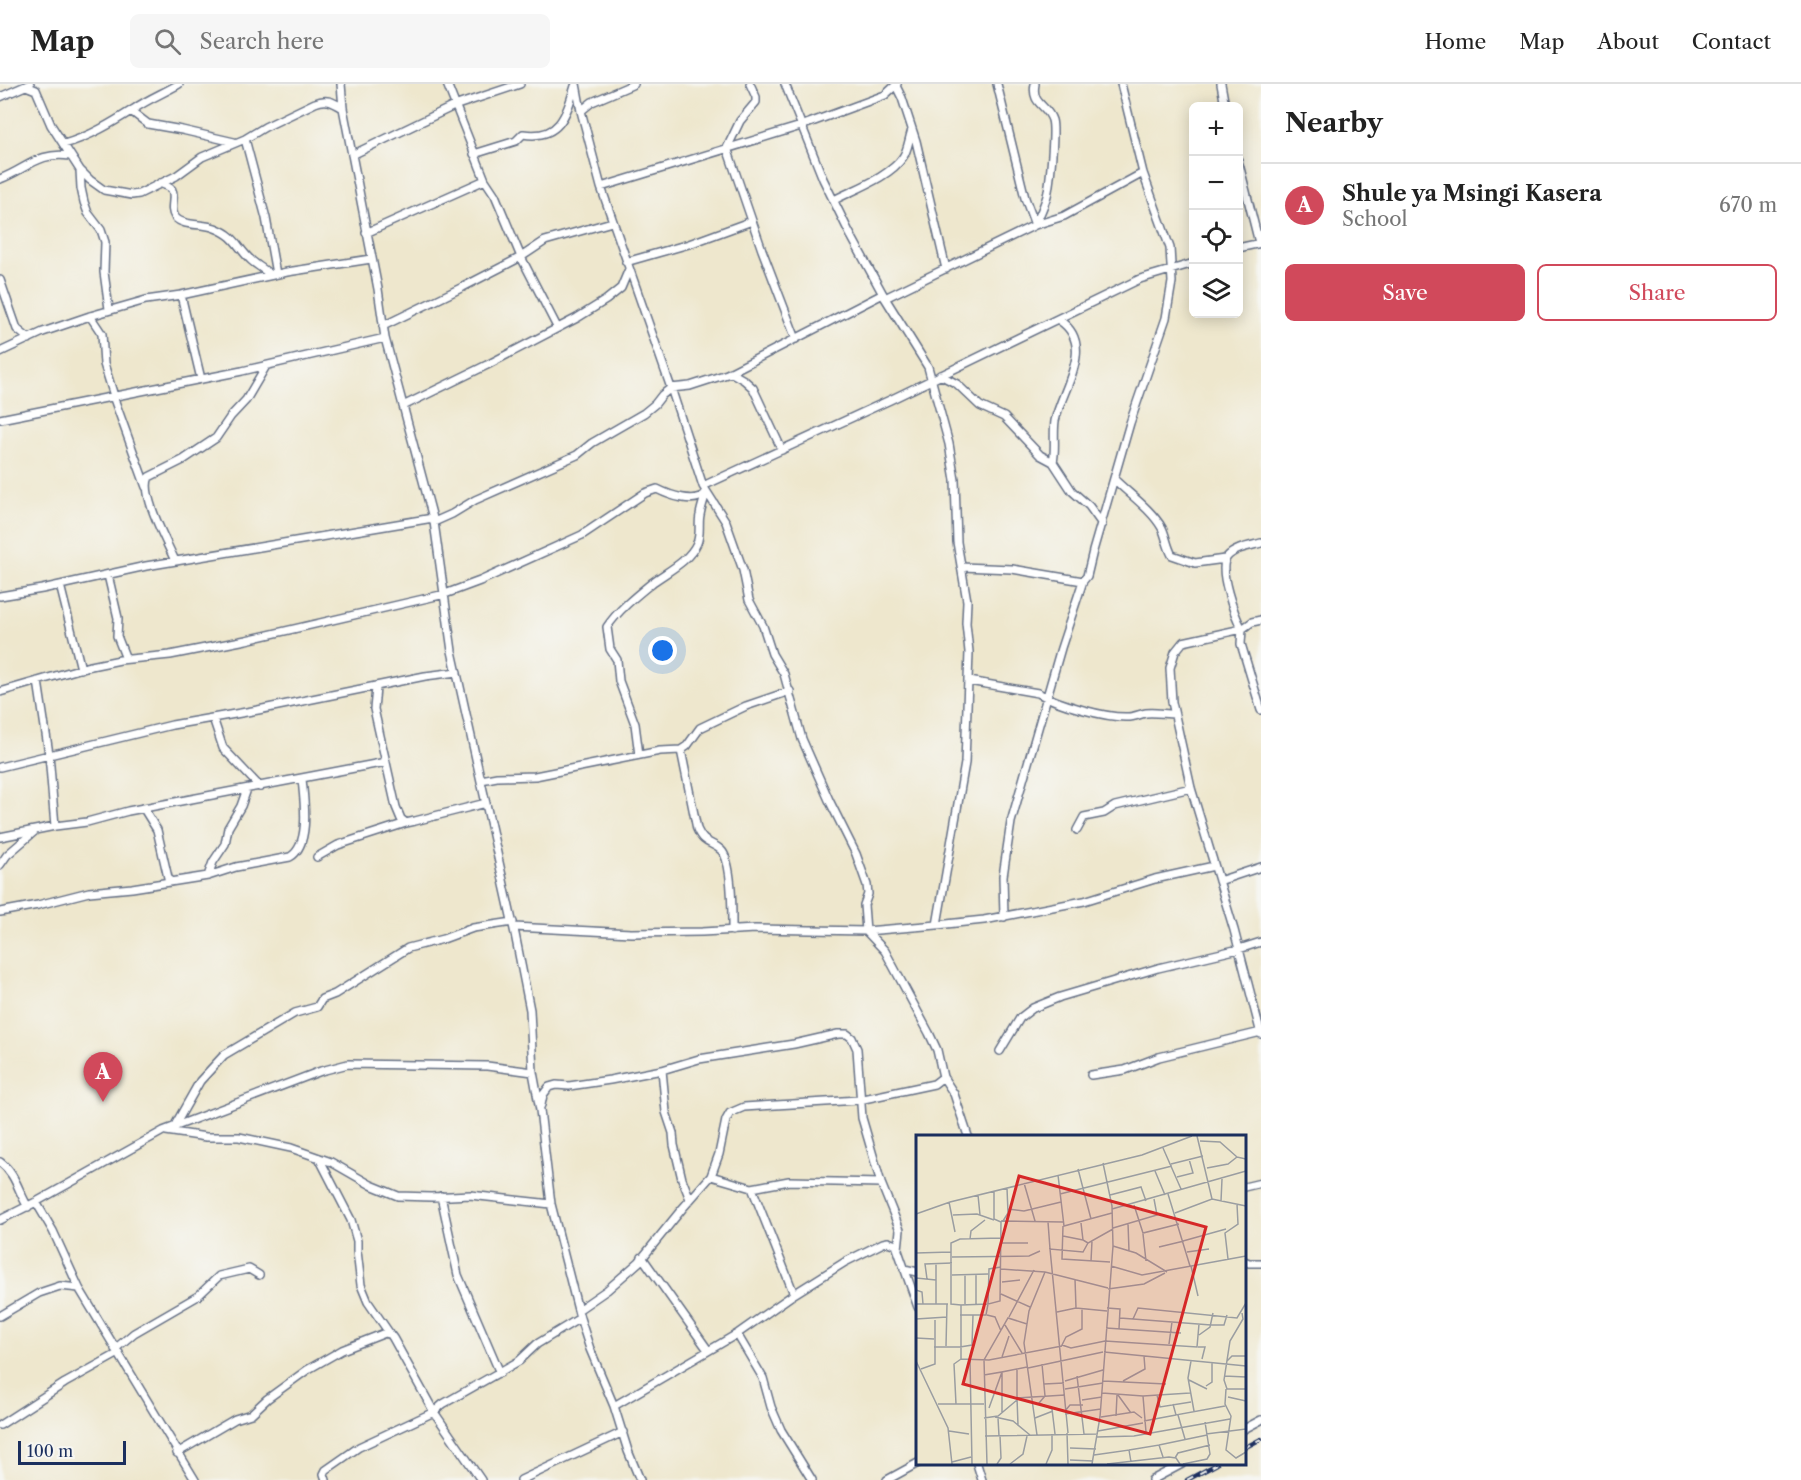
<!DOCTYPE html>
<meta charset="utf-8">
<style>
body{margin:0;font-family:"Libre Caslon Text",serif;background:#f6f6f6;color:#222}
.controls{position:absolute;right:18px;top:18px;display:grid;overflow:hidden;border-radius:9px;box-shadow:0 3px 15px #0003}
.controls button{width:54px;height:54px;display:grid;place-items:center;padding:0;border:0;border-bottom:2px solid #e0e0e0;background:#fff;color:#222;font:30px sans-serif}
.scale{position:absolute;left:18px;bottom:15px;width:108px;box-sizing:border-box;padding-left:6px;border:3px solid #1b2f5e;border-top:0;font-size:16px;line-height:21px;white-space:nowrap;color:#1b2f5e;-webkit-text-stroke:4px #f6f6f2;paint-order:stroke}
.you{position:absolute;left:663px;top:567px;width:21px;height:21px;margin:-15px;border:4px solid #fff;border-radius:50%;background:#1a73e8;box-shadow:0 0 0 9px #1a73e833}
.badge{display:grid;place-items:center;width:39px;height:39px;border-radius:50%;background:#d1495b;color:#fff;font-size:20px;font-weight:700}
.pin{position:absolute;translate:-50% -50px;filter:drop-shadow(0 2px 3px #0008)}
.pin::after{content:'';position:absolute;top:32px;width:21px;height:18px;background:inherit;clip-path:polygon(0 0,100% 0,50% 100%)}
.list{margin:0;padding:0;list-style:none}
h2{display:flex;justify-content:space-between;align-items:center;height:78px;margin:0;padding:0 24px;font-size:26px}
h2 small{font-size:20px;font-weight:400;color:#767676}
.list li{display:grid;grid-template-columns:39px 1fr auto;gap:18px;align-items:center;box-sizing:border-box;height:84px;padding:0 24px;border-top:2px solid #e0e0e0}
.list b{display:block;font-size:22px;white-space:nowrap}
.list p{margin:0;font-size:20px;white-space:nowrap;color:#767676}
.list em{font-size:20px;font-style:normal;color:#767676}
.actions{display:flex;gap:12px;padding:18px 24px}
.actions a{flex:1;padding:14px 0;border:2px solid #d1495b;border-radius:9px;text-align:center;font-size:21px;color:#d1495b}
.actions .main{background:#d1495b;color:#fff}
.icon{flex:none;width:33px;height:33px;fill:none;stroke:currentColor;stroke-width:2;stroke-linecap:round;stroke-linejoin:round}
.map{position:relative;flex:none;width:1261px;height:1396px;overflow:hidden}
header{display:flex;align-items:center;gap:36px;box-sizing:border-box;height:84px;padding:0 30px;background:#fff;border-bottom:2px solid #e0e0e0}
header strong{font-size:28px}
nav{display:flex;gap:33px;margin-inline-start:auto;font-size:21px}
.search{width:420px;height:54px;background:#f6f6f6;display:flex;align-items:center;gap:15px;box-sizing:border-box;padding:0 21px;border-radius:9px;color:#767676;font-size:22px}
main{display:flex}
aside{flex:1;background:#fff}
.map>svg:first-child{display:block}
.lines{fill:none;stroke-linecap:round;stroke-linejoin:round}
.street-casing{stroke:#656f85;stroke-width:10}
.street{stroke:#fff;stroke-width:7}
.rail-casing{stroke:#1b2f5e;stroke-width:4.5}
.rail{stroke:#f6f6f2;stroke-width:2;stroke-dasharray:7;stroke-linecap:butt}
.inset-road{fill:none;stroke:#9a9da1;stroke-width:1.5}
.view{fill:#d62828;fill-opacity:0.15;stroke:#d62828;stroke-width:3}
.inset-edge{fill:none;stroke:#1b2f5e;stroke-width:3}
</style>
<header>
<strong>Map</strong>
<div class="search"><svg class="icon" aria-label="search" viewBox="0 0 24 24"><circle cx="10" cy="10" r="6"/><path d="M15 15l6 6"/></svg>Search here</div>
<nav><a>Home</a><a>Map</a><a>About</a><a>Contact</a></nav>
</header>
<main>
<div class="map">
<svg width="1261" height="1396" viewBox="0 0 1261 1396">
<rect width="100%" height="100%" fill="#f6f6f2"/>
<filter id="ink" filterUnits="userSpaceOnUse"><feTurbulence type="fractalNoise" baseFrequency=".0167" numOctaves="2"/><feDisplacementMap in="SourceGraphic" scale="12" xChannelSelector="R" yChannelSelector="G"/><feConvolveMatrix kernelMatrix="1 2 1 2 8 2 1 2 1" color-interpolation-filters="sRGB"/></filter>
<filter id="wash" filterUnits="userSpaceOnUse"><feTurbulence type="fractalNoise" baseFrequency=".008" numOctaves="4" result="noise"/><feDisplacementMap in="SourceGraphic" scale="24" xChannelSelector="R" yChannelSelector="G"/><feGaussianBlur stdDeviation="1.35" result="paint"/><feColorMatrix in="noise" values="0 0 0 0 0 0 0 0 0 0 0 0 0 0 0 0 0 1.4 0 .05"/><feComposite in="paint" operator="in"/></filter>
<g filter="url(#wash)">
<rect width="100%" height="100%" fill="#eee7cd"/>
</g>
<g filter="url(#ink)">
<g class="lines">
<g class="street-casing">
<path id="street" d="M341 0 343 24 378 205 385 254 434 438 452 567 515 850 530 926 533 988 540 1026 551 1120 580 1234 590 1265 614 1322 628 1367 640 1396
M447 0 485 96 495 111 521 173 557 243
M576 0 581 27 601 103 671 304 703 402 726 438 743 486 749 516 763 542 772 570 784 590 802 655 829 716 856 770 867 801 868 810 864 821 866 847 885 867 929 949 937 966 943 993 934 1000 859 1016 744 1023 730 1029 726 1036 719 1070 711 1092 682 1125 639 1178 607 1206 578 1226
M750 0 756 13V18L740 37 727 64 762 166 796 255
M785 0 823 95 849 148 885 214 928 283 949 360 955 396 957 458 967 517 966 539 969 568 965 679 937 841
M997 0 1025 114 1035 141 1064 132 1143 89
M1221 0 1225 22
M26 2 36 6 51 41 80 86 81 104 84 118 88 129 101 146 105 158 104 188 109 225
M896 2 902 14 916 57 946 185
M0 13 30 0
M131 27 148 40 182 46 234 58
M581 27 592 18 634 0
M245 55 266 134 276 190
M64 60C89 53 112 39 134 25 148 15 164 9 179 0
M474 70 516 57 523 50C559 56 566 32 575 2
M352 71 454 22 520 0
M1238 76 1259 159
M80 86 90 96 104 106 132 111 139 110 176 92 202 73 245 55 265 43 315 19C327 14 333 18 343 24
M0 95C27 85 39 67 70 72
M160 99C163 101 171 103 172 106 176 113 169 125 175 133 183 143 204 139 215 144 238 153 236 163 252 177 258 182 265 186 271 191
M601 103 801 42 885 11 897 0
M834 116C855 105 890 93 903 73 908 66 909 54 912 46
M366 149 485 96
M1238 164 1261 159
M626 178 689 160 752 137
M0 196 17 245 29 255
M181 211 201 295
M885 214 1035 141C1039 133 1043 124 1046 115 1050 105 1055 46 1052 36 1047 20 1031 21 1035 0
M90 232 102 250 104 280 114 312
M383 242 463 203 521 173 545 157 612 138
M0 268 43 248 90 232 146 216 181 211 287 188 371 175
M730 288 744 296 753 304 782 366
M940 291 957 300 980 322 1004 333 1040 371 1053 378 1072 407 1089 422 1102 440
M113 312 146 403
M403 322 487 281 577 234 606 216 621 204 629 185
M0 335 242 287 385 254
M1053 378C1056 365 1053 351 1055 337 1062 304 1097 261 1059 236
M1114 395C1129 410 1151 425 1162 444 1166 452 1167 462 1172 471L1195 479 1225 475
M703 402 890 316 1140 195 1194 179
M434 438 452 430 475 416 577 371 592 359 644 329 655 320 662 311 671 304 690 302 727 290 883 210
M1261 459C1250 462 1235 464 1227 473 1217 485 1235 532 1242 545L1183 558 1175 568 1170 584 1172 618 1191 704 1234 846 1261 950
M175 477C167 458 140 410 149 393L183 376 216 354 231 332 246 316 266 282
M962 483 1012 485 1083 497 1087 492 1093 467 1130 339 1166 234 1172 198 1170 164 1143 89 1121 0
M108 491 118 534 117 552 126 575
M60 501 81 585
M0 512 42 505 146 482 433 434
M1261 536 1252 538 1242 545 1241 560 1261 626
M38 597 49 670 55 742
M969 597 1038 609C1058 620 1105 634 1128 633 1134 633 1140 630 1146 629 1155 628 1165 630 1174 630
M376 604 374 625 396 723 401 735 406 739 415 737 486 719
M0 608 86 583 120 576 170 571 246 556 445 510 480 497 582 451 645 409 657 405C669 411 695 421 706 409
M213 634 223 664 260 703
M681 666 697 745C704 761 711 757 721 766 733 777 732 831 732 847
M639 671 635 640 619 597 617 576 610 565 607 543C618 526 637 511 653 498 668 487 689 477 697 459 701 450 698 440 700 431 701 424 704 416 706 409
M0 683 172 641 258 626 425 592 457 588
M481 696 497 693 535 692 660 667 681 666 687 662 700 644 746 622 790 607
M144 725 157 746 169 798
M1077 746 1084 733 1104 729 1115 722 1191 704
M0 753 55 742 87 738 128 727 386 678
M317 773 338 761 406 739
M0 781 7 771 36 746
M208 792 213 778 225 760 228 744 241 722 247 705
M1219 797 1261 783
M0 828 38 821 89 808 132 804 208 792 236 783 290 773C311 761 304 716 302 695
M1004 833 1003 792 1011 738 1061 564 1083 497
M514 843 631 849 702 848 755 845 866 847 937 841 984 836 1084 817 1155 795 1214 782
M1000 967 1020 934 1033 924 1060 913 1158 884 1239 865 1261 858
M662 986 666 1028 673 1049 674 1061 682 1095 690 1115
M1091 991 1125 986 1159 973 1261 948
M943 993 954 1010 968 1052
M541 1021 543 1011 549 1003 556 1001 569 1002 610 996 662 986 699 975 794 960 838 950H847L852 954 857 965 862 1034 881 1099 900 1146 898 1165
M174 1043 200 997 224 971 295 929 317 923 322 915 335 910 408 864 443 855 473 844 513 838
M166 1047 206 1053H239L291 1064 331 1078 371 1101 398 1112 431 1113 470 1111 551 1120
M319 1074 351 1136 357 1157V1167L361 1201 368 1218 390 1250
M0 1078C16 1090 18 1107 28 1123
M711 1092 752 1104 794 1210
M1244 1103 1261 1099
M752 1104 789 1097 881 1099
M441 1112 458 1191 500 1289
M36 1118 53 1147 79 1204 195 1396
M0 1136 36 1118 163 1047 321 987 348 980 487 982 533 988
M642 1173 708 1266
M1244 1177 1249 1179H1261
M904 1185 918 1188
M0 1232 39 1209 60 1202 79 1204
M737 1250 763 1294 771 1323 781 1346 812 1396
M115 1265 134 1249 198 1212 219 1192 249 1185 259 1191
M614 1322 737 1250 794 1210 845 1178 883 1159 888 1158 896 1161 918 1223
M0 1341 65 1299 119 1269
M1244 1345 1261 1336
M177 1369 235 1335 251 1330 267 1315 307 1286 342 1266 385 1249 390 1250 393 1254 434 1328 481 1396
M977 1380 982 1396
M326 1396 324 1390 326 1386 359 1363 434 1328 443 1320 519 1277 537 1260 580 1234
M521 1396 623 1348
M887 1396 918 1379
M1152 1396 1182 1380"/>
</g>
<use href="#street" class="street"/>
<g class="rail-casing">
<path id="rail" d="M1244 1364 1261 1355
M1187 1396 1217 1380"/>
</g>
<use href="#rail" class="rail"/>
</g>
</g>
<g transform="translate(916 1051)">
<rect width="330" height="330" fill="#eee7cd"/>
<path class="inset-road" d="M281 1 296 64M284 6 304 7 321 22M247 13 265 54M255 29 287 21M291 33 312 29 321 22 330 24M162 34 175 84M239 36 249 60M142 40 148 91 196 78M261 42 277 38 273 24M108 48 119 86M144 59 256 31M252 59 274 131M62 60 64 80M194 60 225 52 230 66M305 66 306 44M33 67 39 97M218 70 227 98 263 89M92 74 108 76 145 67M196 74 330 36M259 78 296 64 330 71M0 79 34 67 226 20 276 1M37 80 61 79 78 85M85 86 147 87M87 86 92 78 91 53M132 87 134 114M165 88 167 105 172 108M212 88 213 116M147 91 146 124 194 127M197 93 241 80 238 64M227 99 230 126M147 101 167 105M54 104 55 96 69 85M267 106 310 94M85 108H112M197 111 220 118 251 137M243 112 268 106M271 117 293 114M0 118 35 117M36 122 113 121 124 116M312 124 309 98 322 89 321 69M175 126 176 106M195 131 226 140 330 121M275 131 282 161M85 132 73 134 72 169 45 170V224L73 225 146 211M85 134 129 137 192 153M36 140 72 139M0 143 20 145M11 144 9 129 36 128M159 144 160 173M86 147 104 145M192 154 228 149 249 138M0 155 6 157 7 169M85 159 114 172M0 169H32M20 169V128M49 169V140M60 169V140M45 170 35 169V108L44 104 85 103M191 173 204 174 203 194M166 174V194L150 202 146 210 155 213 189 206 281 212 283 189M141 177 160 173 191 176M326 178 327 184 314 206 308 245 311 254H330M44 180H70L72 169 84 166 85 87 78 84V56M71 180 79 182 85 196M93 182 118 135M204 183 295 190M0 184 31 182M217 184 222 173 321 183 330 168M89 190 106 218M295 190H308L311 180M190 193 265 198M283 200 294 192 297 178M0 203 18 204M253 209 256 187M30 211 31 169M18 212H44M44 212 56 210 57 180M282 212H289L286 224M188 217 330 231M86 222 93 201M54 225 56 329M0 226 32 293 36 329M275 226 272 243 278 276M311 226 316 221H330M126 229 129 261 123 268 136 274 139 299M112 233 187 217M5 234 19 229V185M101 234V263M68 240 86 237V277M161 241 168 299M308 241 330 242M273 245 291 254M149 246 187 235M187 246 250 249M207 246 229 234 228 221M128 249 148 248M290 251 296 247V228M149 254 187 248M310 254 309 269 315 281 310 315 320 323 330 317M186 258 227 261 274 258M202 260 215 278M241 260 244 272 275 267M227 261 230 297M312 262 330 266M166 265 186 262M22 269H68M40 269 38 229 45 224M257 269 260 280 309 271M73 273 86 237 111 232M149 276 154 270H167M149 279 185 274M262 280 269 304M200 281 201 260M79 282 97 286 114 300M185 282 218 277 226 283M68 283 82 281 101 265M82 283 83 301M119 283 137 276M228 286 260 280M102 290 101 263 149 260M33 296 53 299M182 296 227 288M151 298 152 329M152 298 134 114 167 117 172 108 197 94M290 299 330 294M121 300 108 208 113 176 129 137M69 301 182 299M181 302 218 301 314 284M243 310 291 300M154 313 180 314M213 315 243 310 247 322M178 320 213 315 215 327M259 323 262 318 294 310M154 325 177 326M36 327 55 322M71 329 68 225 92 183 111 189M81 329 85 323 84 301M94 329 107 319 111 301M130 329 136 315V299M176 329 184 282 197 111 196 71 187 28M191 329 253 322 260 323 264 329M267 329 291 324 294 319 289 287"/>
<path class="view" d="M103 41 290 92 234 299 47 249Z"/>
<rect width="330" height="330" class="inset-edge"/>
</g>
</svg>
<div class="controls">
<button>+</button>
<button>−</button>
<button><svg class="icon" aria-label="locate" viewBox="0 0 24 24"><circle cx="12" cy="12" r="6"/><path d="M12 2v4M12 18v4M2 12h4M18 12h4"/></svg></button>
<button><svg class="icon" aria-label="layers" viewBox="0 0 24 24"><path d="M12 4l9 5-9 5-9-5zM3 14l9 5 9-5"/></svg></button>
</div>
<div class="scale">100 m</div>
<div class="you"></div>
<div class="pin badge" style="left:103px;top:1018px">A</div>
</div>
<aside>
<h2>Nearby<small></small></h2>
<ul class="list">
<li><span class="badge">A</span><div><b>Shule ya Msingi Kasera</b><p>School</p></div><em>670 m</em></li>
</ul>
<div class="actions"><a class="main">Save</a><a>Share</a></div>
</aside>
</main>
